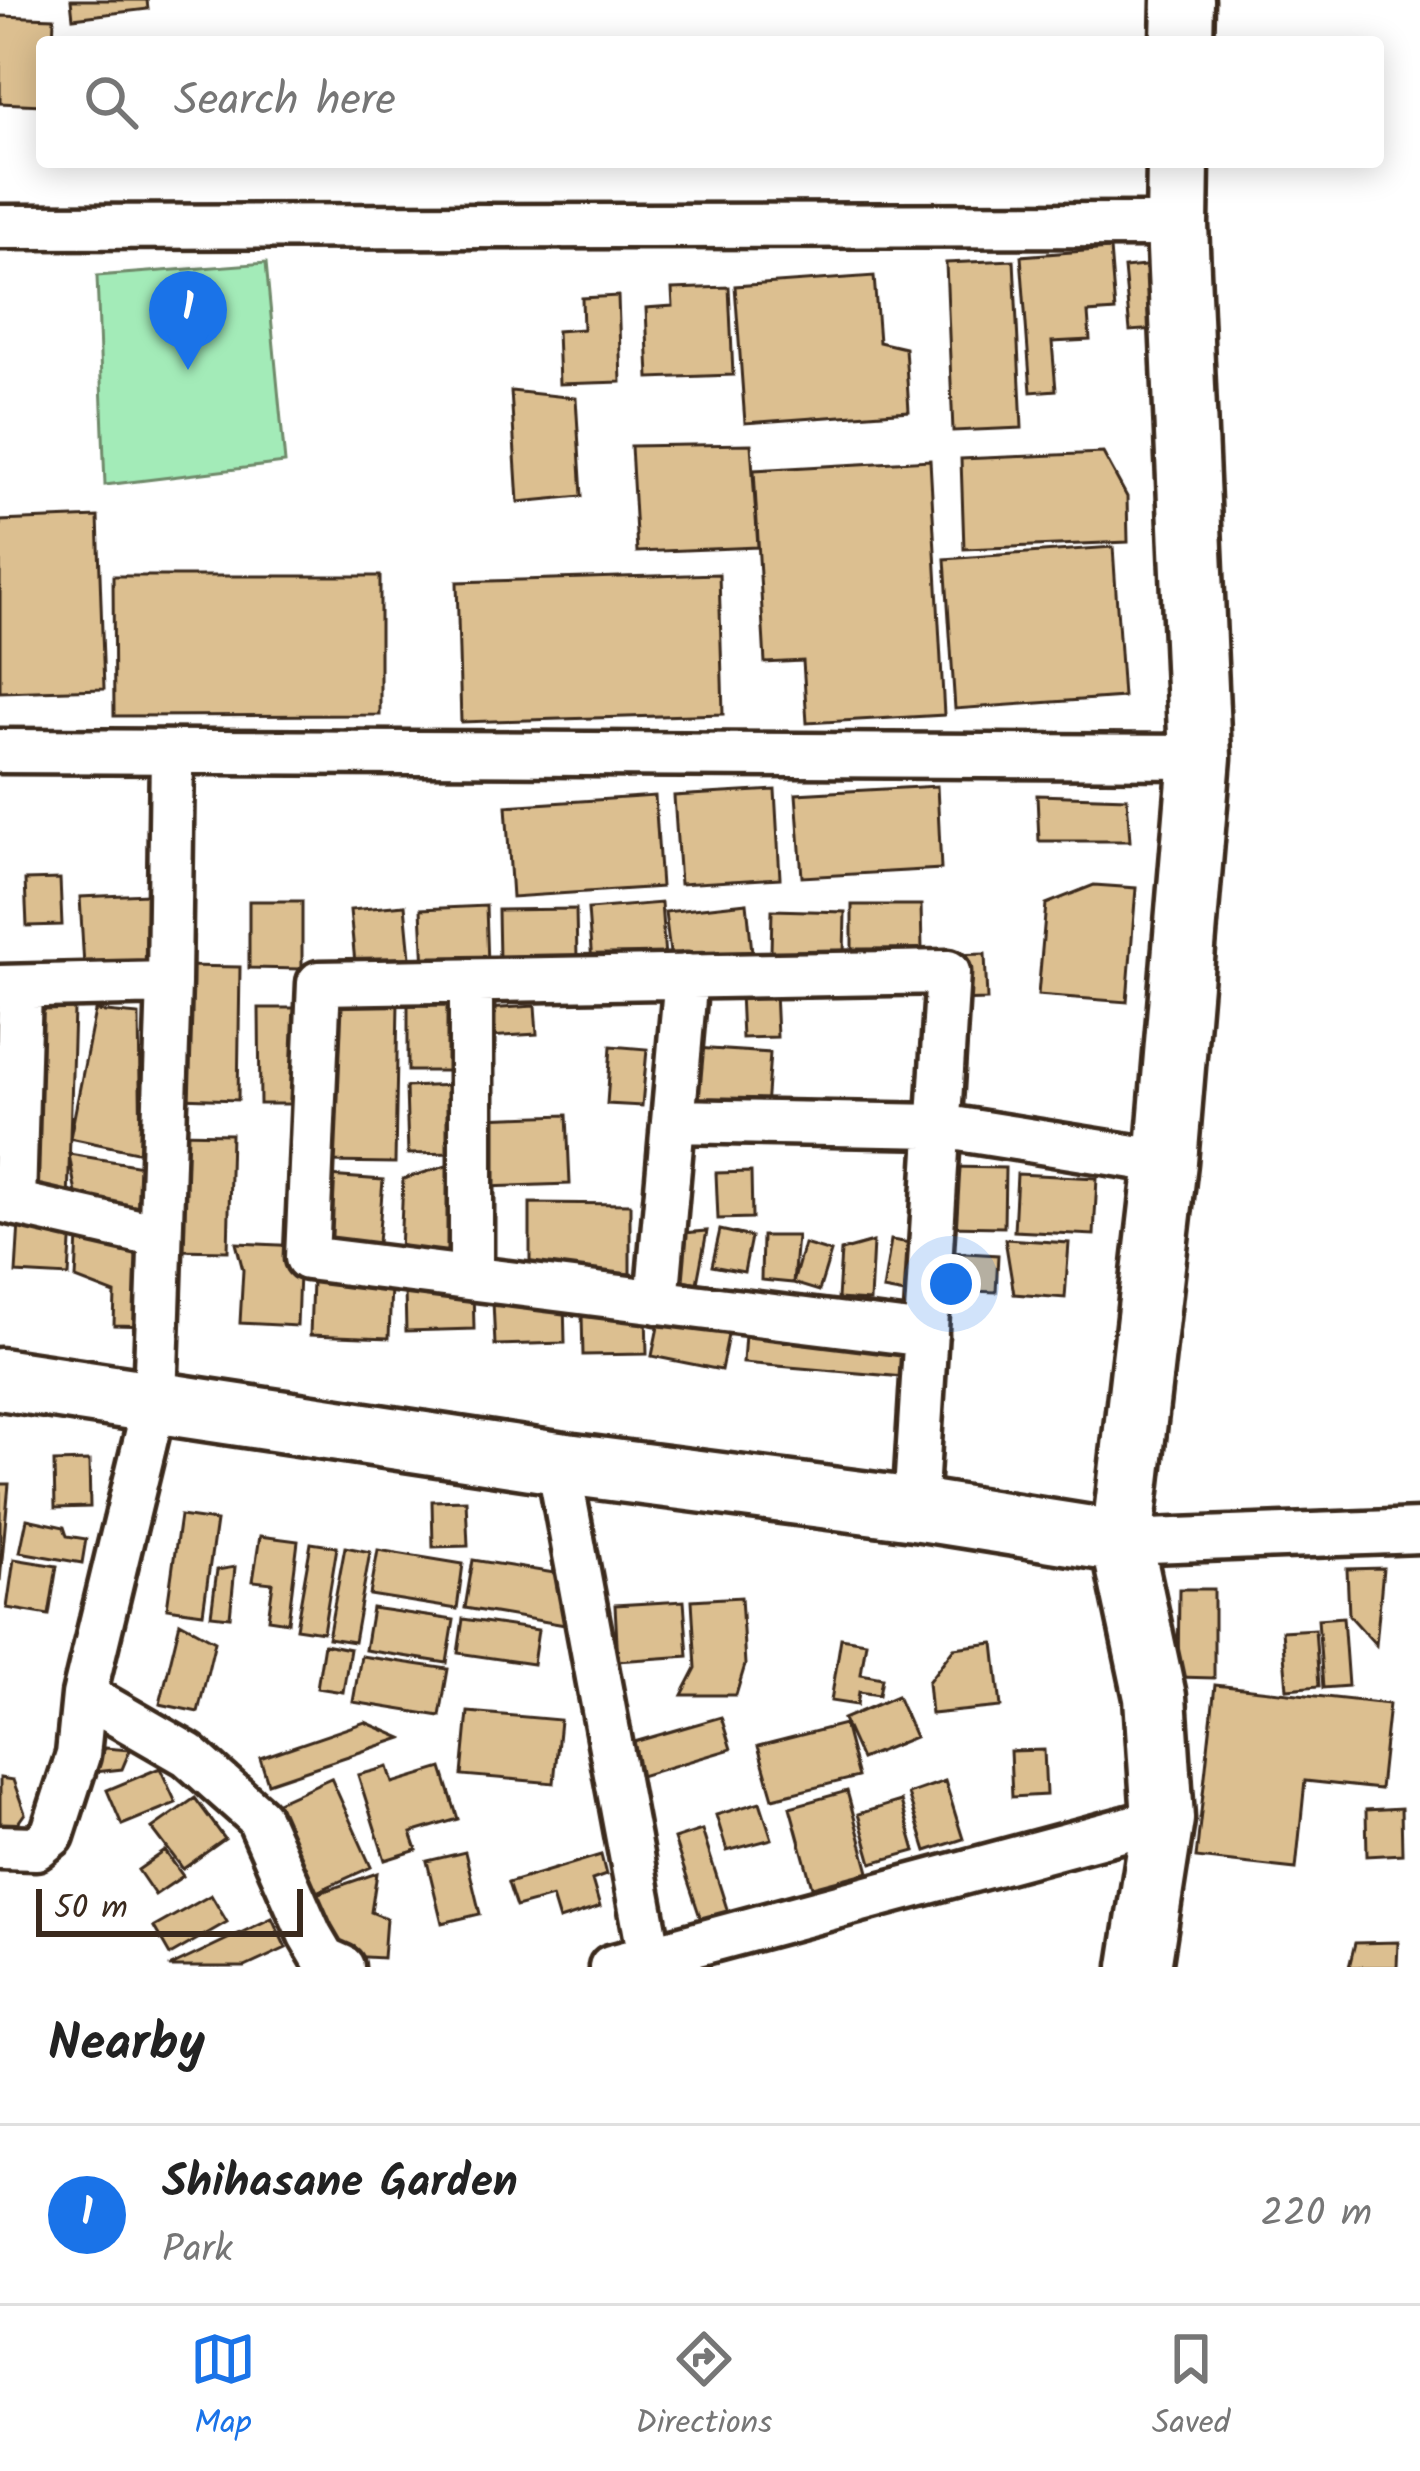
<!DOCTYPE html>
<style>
body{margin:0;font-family:Kalam,sans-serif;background:#f6f6f6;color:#222}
.scale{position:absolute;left:36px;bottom:30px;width:267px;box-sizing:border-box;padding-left:12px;border:6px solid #3b2a1e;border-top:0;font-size:33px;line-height:42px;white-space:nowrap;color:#3b2a1e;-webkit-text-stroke:9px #fff;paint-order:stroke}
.you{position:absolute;left:951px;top:1284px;width:42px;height:42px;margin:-30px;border:9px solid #fff;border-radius:50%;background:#1a73e8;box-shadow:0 0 0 18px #1a73e833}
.badge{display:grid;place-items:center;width:78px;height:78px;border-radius:50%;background:#1a73e8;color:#fff;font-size:39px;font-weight:700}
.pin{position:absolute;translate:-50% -99px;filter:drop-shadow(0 3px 6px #0008)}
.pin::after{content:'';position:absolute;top:63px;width:42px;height:36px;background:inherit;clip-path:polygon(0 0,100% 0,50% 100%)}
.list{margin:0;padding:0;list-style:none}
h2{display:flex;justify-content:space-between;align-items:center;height:156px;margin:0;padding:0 48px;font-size:51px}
h2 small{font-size:39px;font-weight:400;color:#767676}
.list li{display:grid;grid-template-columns:78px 1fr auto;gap:36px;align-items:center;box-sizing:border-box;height:180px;padding:0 48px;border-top:3px solid #e0e0e0}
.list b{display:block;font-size:45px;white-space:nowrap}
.list p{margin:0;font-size:39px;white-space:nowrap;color:#767676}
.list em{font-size:39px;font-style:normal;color:#767676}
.icon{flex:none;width:66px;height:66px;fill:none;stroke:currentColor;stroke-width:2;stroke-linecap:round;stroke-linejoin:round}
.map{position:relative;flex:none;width:1420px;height:1967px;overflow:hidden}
.search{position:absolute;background:#fff;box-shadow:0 6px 30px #0003;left:36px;right:36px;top:36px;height:132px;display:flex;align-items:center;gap:30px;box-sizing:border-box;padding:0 42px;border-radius:12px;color:#767676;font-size:45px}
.sheet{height:336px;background:#fff}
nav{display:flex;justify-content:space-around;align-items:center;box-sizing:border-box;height:168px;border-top:3px solid #e0e0e0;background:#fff;font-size:33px;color:#767676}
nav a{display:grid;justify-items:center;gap:6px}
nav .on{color:#1a73e8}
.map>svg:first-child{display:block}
.green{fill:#a3ebb8;stroke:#6f8a6b;stroke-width:3}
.building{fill:#dcbf90;stroke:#3b2a1e;stroke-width:3}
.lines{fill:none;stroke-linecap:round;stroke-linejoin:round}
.street-casing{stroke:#3b2a1e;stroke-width:51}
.secondary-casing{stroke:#3b2a1e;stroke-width:69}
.street{stroke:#fff;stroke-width:42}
.secondary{stroke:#fff;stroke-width:60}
</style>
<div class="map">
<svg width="1420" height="1967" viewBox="0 0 1420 1967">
<rect width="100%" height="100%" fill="#fff"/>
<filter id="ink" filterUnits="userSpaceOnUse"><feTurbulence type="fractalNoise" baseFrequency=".00833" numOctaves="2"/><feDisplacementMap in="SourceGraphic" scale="24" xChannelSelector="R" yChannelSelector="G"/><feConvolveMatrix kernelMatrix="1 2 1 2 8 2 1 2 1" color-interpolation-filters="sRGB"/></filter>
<g filter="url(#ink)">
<path class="green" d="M266 263 285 463 105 485 97 276Z"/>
<path class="building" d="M71 0H147L148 9 73 18Z
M0 16 54 18 53 42H42V105L0 103Z
M1110 249 1115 311 1088 313 1090 340 1052 342 1056 390 1031 392 1021 256Z
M1014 260 1022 428 953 431 946 263Z
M1165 264 1170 328 1130 331 1124 268Z
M874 276 879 342 905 348 909 411 745 423 735 286Z
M729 287 733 375 649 378 646 308 673 306 672 289Z
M618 296 621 382 559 384 557 331 583 329 582 298Z
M511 391 576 398 582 496 518 502Z
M751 444 758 547 637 552 631 446Z
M1103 453 1127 497 1128 542 964 549 961 459Z
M930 460 944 715 807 723 803 661 765 663 754 470Z
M98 517 104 689 0 692V521Z
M1113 547 1123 697 955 709 945 559Z
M719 574 723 714 461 722 457 582Z
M113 576H380V715L114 716Z
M937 786 941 869 802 877 796 794Z
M775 790 780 878 680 884 674 796Z
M1037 795 1127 798 1130 841H1039Z
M655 796 661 887 512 897 506 806Z
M60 879 62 925 27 926 25 880Z
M1094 885 1136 888 1127 1002 1038 995 1046 904Z
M147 894 151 963 84 967 80 897Z
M249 901H302V969L249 968Z
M661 903 665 958 592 963 588 909Z
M747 903 752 952 671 961 665 912Z
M405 905 410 958 355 963 350 910Z
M852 905H921L922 949H852Z
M486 906 488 965 424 969 421 909Z
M576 909 577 959 499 960 498 910Z
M772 910 845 912 844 955 771 953Z
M985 954 987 1000 952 1001 950 955Z
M183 966 240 967 238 1100 180 1098Z
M775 991 777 1037 742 1038 740 992Z
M330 1001 398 1002 395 1163 327 1162Z
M408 1005H454V1071H408Z
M535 1006 537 1034 488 1037 486 1009Z
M33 1008 74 1009 68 1202 27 1181Z
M259 1008H307V1104H260Z
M95 1011 139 1015 141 1153 70 1138Z
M611 1046 647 1049 642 1106 607 1104Z
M695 1048 770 1053 766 1108 691 1103Z
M455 1085 457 1153 408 1154 406 1087Z
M567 1115 570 1184 484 1187 482 1118Z
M175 1133 231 1134 228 1251 172 1250Z
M69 1154 142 1166 148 1219 78 1205Z
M453 1164 450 1253 400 1252 403 1179Z
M948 1167 1005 1168 1004 1227 946 1226Z
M751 1172 752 1218 718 1219 716 1173Z
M1017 1174 1097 1178 1094 1235 1014 1231Z
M328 1176 383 1180 378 1243 323 1239Z
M530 1203 630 1204V1274L530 1273Z
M19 1222 72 1225 69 1276 16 1273Z
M720 1230 751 1237 744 1272 712 1266Z
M707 1231 697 1283 674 1278 683 1233Z
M78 1236 155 1238 152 1326 114 1325 115 1294 76 1279Z
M762 1236H797L793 1283 761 1280Z
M1005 1239 1069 1243 1065 1298 1014 1294Z
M891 1240 924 1245 916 1296 883 1290Z
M873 1242 870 1301 838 1299 841 1251Z
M236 1243 300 1246 297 1326 240 1323 243 1270Z
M804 1244 831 1252 819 1291 793 1283Z
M949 1252 998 1255 996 1292 947 1290Z
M312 1281 391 1285 389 1338 310 1335Z
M473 1289 474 1329 406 1331 405 1290Z
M564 1299 565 1343 495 1345 493 1301Z
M646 1312 647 1354 583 1355 582 1315Z
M660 1317 729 1330 721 1370 652 1356Z
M745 1334 907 1348 905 1377 743 1363Z
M89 1461 90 1507 55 1508 54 1462Z
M0 1484H9L0 1581Z
M466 1500 468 1546 433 1547 432 1501Z
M180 1516 216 1521 203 1613 167 1608Z
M27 1519 64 1527 67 1536 86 1539 82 1563 20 1552Z
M260 1536 298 1541 288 1622 268 1619 273 1583 253 1581Z
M311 1543 337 1547 323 1632 296 1628Z
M345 1547 370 1552 354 1642 328 1638Z
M378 1550 463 1564 457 1609 370 1595Z
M14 1559 57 1566 49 1615 7 1608Z
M473 1560 573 1576 565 1625 465 1608Z
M235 1567 230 1617 211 1615 217 1570Z
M1383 1568 1376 1645 1349 1615 1347 1569Z
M1179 1589H1214V1678L1178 1677Z
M741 1597 745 1665 736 1695H682L696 1668 692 1600Z
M684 1601 688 1656 618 1661 615 1605Z
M372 1608 454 1620 447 1663 365 1650Z
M1343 1617 1348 1686 1323 1688 1318 1619Z
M463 1619 538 1630 533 1664 458 1653Z
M180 1622 215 1641 198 1712 160 1704Z
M1315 1629 1319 1686 1287 1689 1282 1631Z
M841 1638 866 1642 861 1674 882 1678 879 1695 859 1692 857 1705 831 1701Z
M994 1643 1001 1707 931 1714 928 1682 954 1648Z
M324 1644 350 1649 343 1692 317 1688Z
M361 1656 448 1669 440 1716 353 1702Z
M1215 1685 1389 1704 1380 1789 1305 1781 1296 1869 1196 1858Z
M897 1696 915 1737 861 1759 843 1719Z
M468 1712 560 1720 554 1783 462 1775Z
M721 1717 731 1749 637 1777 627 1744Z
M365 1722 402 1738 268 1783 260 1758Z
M844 1724 858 1777 773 1798 758 1746Z
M105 1748 130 1750 122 1769 95 1772Z
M1044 1750 1046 1795 1012 1797 1010 1751Z
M388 1767 393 1783 442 1768 458 1819 411 1833 417 1850 385 1860 358 1775Z
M160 1768 176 1803 122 1825 107 1790Z
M0 1778 13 1780 25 1813 13 1830 0 1828Z
M331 1778 371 1867 301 1899 260 1810Z
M945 1781 963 1839 926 1851 908 1794Z
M847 1791 869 1872 812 1887 790 1807Z
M195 1798 225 1839 183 1869 152 1828Z
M901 1801 915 1851 872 1863 858 1814Z
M760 1802 772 1839 727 1851 716 1815Z
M1401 1808 1402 1854 1367 1856 1366 1810Z
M702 1830 728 1912 701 1920 674 1839Z
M165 1851 183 1876 155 1895 138 1870Z
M465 1852 480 1914 442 1923 427 1861Z
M601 1855 606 1875 592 1880 600 1907 559 1920 552 1897 516 1907 508 1883Z
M377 1873 371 1912 386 1918 383 1958 348 1956 325 1927 310 1896Z
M211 1895 227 1922 170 1955 154 1927Z
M272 1918 286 1948 245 1967H169Z
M1398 1942 1397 1967H1349L1355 1943Z"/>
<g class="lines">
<g class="street-casing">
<path id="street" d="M0 227 1177 225
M0 751 1200 757
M471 981V1277
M0 987 169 983
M673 1121 940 1126 1166 1162
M0 1200 159 1236
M14 1203 20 988
M657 1302 686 976
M558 1463 650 1957
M915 1509 948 972 319 983 307 1258 926 1335
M1122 1542 1420 1531
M84 1695 188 1755 258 1817 310 1935 324 1959 342 1967
M0 1847 36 1848 52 1835 78 1755 84 1695 155 1401 169 983 172 752
M611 1967 1163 1819"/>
</g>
<g class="secondary-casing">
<path id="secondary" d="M1182 42 1183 0
M0 1379 558 1463 915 1509 1122 1542 1155 1697 1163 1819 1140 1967
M1122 1542 1166 1162 1200 757 1177 225 1178 162"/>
</g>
<use href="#street" class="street"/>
<use href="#secondary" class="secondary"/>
</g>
</g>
</svg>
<div class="scale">50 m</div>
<div class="you"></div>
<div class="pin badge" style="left:188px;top:370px">1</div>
<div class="search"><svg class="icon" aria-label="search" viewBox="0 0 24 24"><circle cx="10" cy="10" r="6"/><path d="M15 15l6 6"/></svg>Search here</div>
</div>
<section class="sheet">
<h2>Nearby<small></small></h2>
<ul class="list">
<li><span class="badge">1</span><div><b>Shihasane Garden</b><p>Park</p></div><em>220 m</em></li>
</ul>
</section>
<nav>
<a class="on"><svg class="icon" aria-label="map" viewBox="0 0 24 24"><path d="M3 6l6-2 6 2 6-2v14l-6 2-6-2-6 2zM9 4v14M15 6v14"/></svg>Map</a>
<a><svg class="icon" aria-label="directions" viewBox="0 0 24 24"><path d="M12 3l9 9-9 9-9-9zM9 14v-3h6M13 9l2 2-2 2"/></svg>Directions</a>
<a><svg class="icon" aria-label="saved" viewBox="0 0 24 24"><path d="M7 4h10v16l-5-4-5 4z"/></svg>Saved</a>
</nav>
